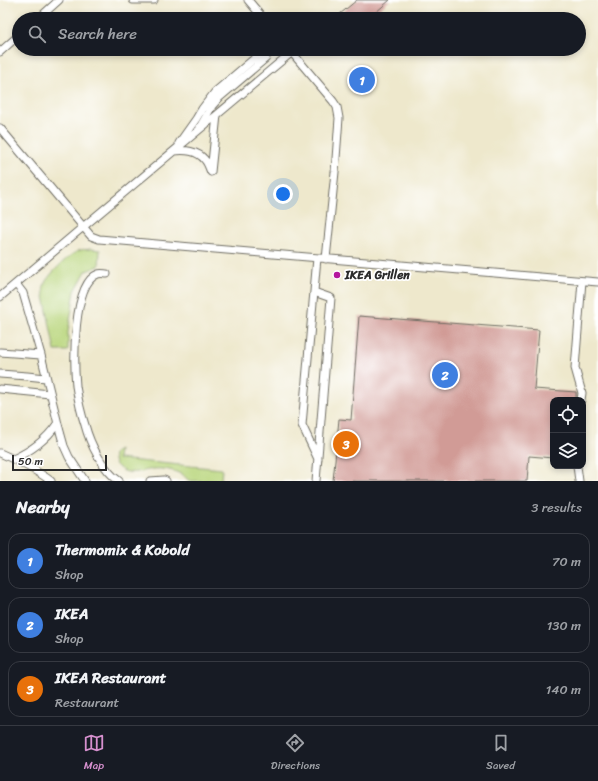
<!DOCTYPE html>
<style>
body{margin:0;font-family:Sriracha,sans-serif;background:#20242c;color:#f1f3f6}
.controls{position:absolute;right:12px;bottom:12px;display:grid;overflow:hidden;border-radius:8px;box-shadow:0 2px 6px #0003}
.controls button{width:36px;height:36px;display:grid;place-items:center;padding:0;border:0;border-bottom:1px solid #363941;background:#171b24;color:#f1f3f6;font:20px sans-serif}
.scale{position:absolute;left:12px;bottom:10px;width:95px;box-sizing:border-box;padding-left:4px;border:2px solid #2b2b2b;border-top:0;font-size:11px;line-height:14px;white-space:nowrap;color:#2b2b2b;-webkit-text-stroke:3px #fff;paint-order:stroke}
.you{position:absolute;left:283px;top:194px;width:14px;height:14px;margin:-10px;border:3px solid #fff;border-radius:50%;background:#1a73e8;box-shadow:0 0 0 6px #1a73e833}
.badge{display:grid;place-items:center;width:26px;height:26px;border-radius:50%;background:#d690ce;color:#fff;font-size:13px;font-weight:700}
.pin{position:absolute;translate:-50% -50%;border:2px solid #fff;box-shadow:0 1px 4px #0006}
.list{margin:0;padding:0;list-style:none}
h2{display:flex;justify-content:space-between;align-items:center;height:52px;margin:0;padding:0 16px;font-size:17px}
h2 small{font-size:13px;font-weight:400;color:#9ea1a6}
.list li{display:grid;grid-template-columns:26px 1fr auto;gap:12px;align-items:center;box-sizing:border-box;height:56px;margin:0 8px 8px;padding:0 8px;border:1px solid #363941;border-radius:12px}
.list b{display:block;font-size:15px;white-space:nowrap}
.list p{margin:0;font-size:13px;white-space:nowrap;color:#9ea1a6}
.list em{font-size:13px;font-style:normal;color:#9ea1a6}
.icon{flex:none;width:22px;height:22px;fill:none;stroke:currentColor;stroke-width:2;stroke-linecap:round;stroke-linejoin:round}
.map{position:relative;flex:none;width:598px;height:481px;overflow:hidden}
.search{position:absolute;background:#171b24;box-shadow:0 2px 6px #0003;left:12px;right:12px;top:12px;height:44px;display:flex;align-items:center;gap:10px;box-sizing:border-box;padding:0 14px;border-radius:22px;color:#9ea1a6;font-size:15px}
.sheet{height:244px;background:#171b24}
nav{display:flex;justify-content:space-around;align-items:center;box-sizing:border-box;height:56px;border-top:1px solid #363941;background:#171b24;font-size:11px;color:#9ea1a6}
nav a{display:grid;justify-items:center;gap:2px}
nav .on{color:#d690ce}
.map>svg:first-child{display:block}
.green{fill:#b9d67d;stroke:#728054}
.building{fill:#d19b96}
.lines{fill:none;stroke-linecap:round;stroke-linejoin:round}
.service-casing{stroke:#6f6d63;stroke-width:9}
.service{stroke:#fff;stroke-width:7}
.poi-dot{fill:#b5179e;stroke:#fff;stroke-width:1.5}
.labels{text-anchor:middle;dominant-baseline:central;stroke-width:3.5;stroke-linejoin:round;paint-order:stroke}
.poi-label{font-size:12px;font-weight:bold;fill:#2b2b2b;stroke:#fff;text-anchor:start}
</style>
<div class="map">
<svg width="598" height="481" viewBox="0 0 598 481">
<rect width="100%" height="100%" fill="#fff"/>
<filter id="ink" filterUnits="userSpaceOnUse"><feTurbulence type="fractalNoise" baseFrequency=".025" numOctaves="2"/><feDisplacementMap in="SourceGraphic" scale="8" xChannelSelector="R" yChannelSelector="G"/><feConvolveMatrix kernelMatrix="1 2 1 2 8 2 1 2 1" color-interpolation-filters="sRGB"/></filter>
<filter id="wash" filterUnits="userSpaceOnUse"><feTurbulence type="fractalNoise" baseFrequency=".012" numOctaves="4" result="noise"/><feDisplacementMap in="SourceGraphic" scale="16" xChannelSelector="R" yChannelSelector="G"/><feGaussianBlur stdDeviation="0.9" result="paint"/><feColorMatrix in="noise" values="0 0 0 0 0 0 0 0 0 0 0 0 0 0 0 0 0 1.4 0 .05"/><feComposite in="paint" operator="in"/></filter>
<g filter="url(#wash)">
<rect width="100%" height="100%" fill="#eee8cc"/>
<path class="green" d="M90 249 100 250 99 266 86 271 75 291 68 332V351H55L44 296C43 291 43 286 46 281 51 273 71 252 81 250 83 249 87 250 90 249Z
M119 450 118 459 222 469 221 481C216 481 193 481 190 481 188 480 185 477 183 475 177 472 169 469 162 469 147 467 131 479 118 467 114 463 113 458 114 453Z"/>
<g id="blocks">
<path class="building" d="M357 0H390L368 19H334Z
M358 71 370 75 365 89 354 85Z
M359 316 539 330 534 389 576 392V400H553V458L529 456 527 481H333L339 419 351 420Z"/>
</g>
</g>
<g filter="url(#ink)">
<use href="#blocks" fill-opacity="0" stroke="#6f6d63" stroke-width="1"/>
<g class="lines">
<g class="service-casing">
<path id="service" d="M133 0H154
M248 0 264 19
M38 19 59 0
M289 49 333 101 337 107 339 118 335 172 326 259
M0 52 19 35
M200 127 212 106 220 97 266 58
M0 128 91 236 99 239 598 282
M179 143 196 119 202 109 215 92 262 52
M174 151C185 150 197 150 205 160 208 163 209 168 211 172L217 115
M317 258 302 425 318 459
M107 274C105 274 101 273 98 274 72 283 74 364 76 386 78 399 81 413 85 425 90 444 103 470 119 481
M16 284 23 293 41 355 59 428 64 446 69 457 85 481
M314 292 331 298 316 481
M0 297 83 227 292 52
M0 352 41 355
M0 374 27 376 46 378
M0 389 50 394
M581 400 582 393 575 368 582 281
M0 453C18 461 35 469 51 481
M13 459C31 451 46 440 57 424
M577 466 579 481
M150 481 164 480 166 481"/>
</g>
<use href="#service" class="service"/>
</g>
</g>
<circle class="poi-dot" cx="337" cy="275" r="4"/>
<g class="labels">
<g class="poi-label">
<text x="345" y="275">IKEA Grillen</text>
</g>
</g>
</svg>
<div class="controls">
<button><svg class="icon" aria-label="locate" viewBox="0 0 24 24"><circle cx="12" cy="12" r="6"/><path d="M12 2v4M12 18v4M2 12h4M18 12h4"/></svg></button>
<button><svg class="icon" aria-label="layers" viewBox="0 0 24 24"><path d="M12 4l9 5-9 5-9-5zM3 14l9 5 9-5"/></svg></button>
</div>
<div class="scale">50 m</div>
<div class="you"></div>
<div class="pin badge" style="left:362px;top:80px;background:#3f7fe0">1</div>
<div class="pin badge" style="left:445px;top:375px;background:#3f7fe0">2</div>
<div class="pin badge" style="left:346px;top:444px;background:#e8710a">3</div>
<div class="search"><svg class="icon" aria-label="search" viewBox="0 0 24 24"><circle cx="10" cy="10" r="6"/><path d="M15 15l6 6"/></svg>Search here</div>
</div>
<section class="sheet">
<h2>Nearby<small>3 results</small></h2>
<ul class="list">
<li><span class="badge" style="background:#3f7fe0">1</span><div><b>Thermomix &amp; Kobold</b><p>Shop</p></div><em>70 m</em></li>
<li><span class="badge" style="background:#3f7fe0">2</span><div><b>IKEA</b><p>Shop</p></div><em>130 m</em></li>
<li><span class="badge" style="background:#e8710a">3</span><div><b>IKEA Restaurant</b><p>Restaurant</p></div><em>140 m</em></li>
</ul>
</section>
<nav>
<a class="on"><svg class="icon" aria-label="map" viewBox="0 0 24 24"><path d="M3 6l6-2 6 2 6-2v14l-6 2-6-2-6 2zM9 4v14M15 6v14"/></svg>Map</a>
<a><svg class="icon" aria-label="directions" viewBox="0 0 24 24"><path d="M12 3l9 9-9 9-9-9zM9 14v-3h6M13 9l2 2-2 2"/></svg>Directions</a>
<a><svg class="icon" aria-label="saved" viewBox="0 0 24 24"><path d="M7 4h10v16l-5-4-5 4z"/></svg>Saved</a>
</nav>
